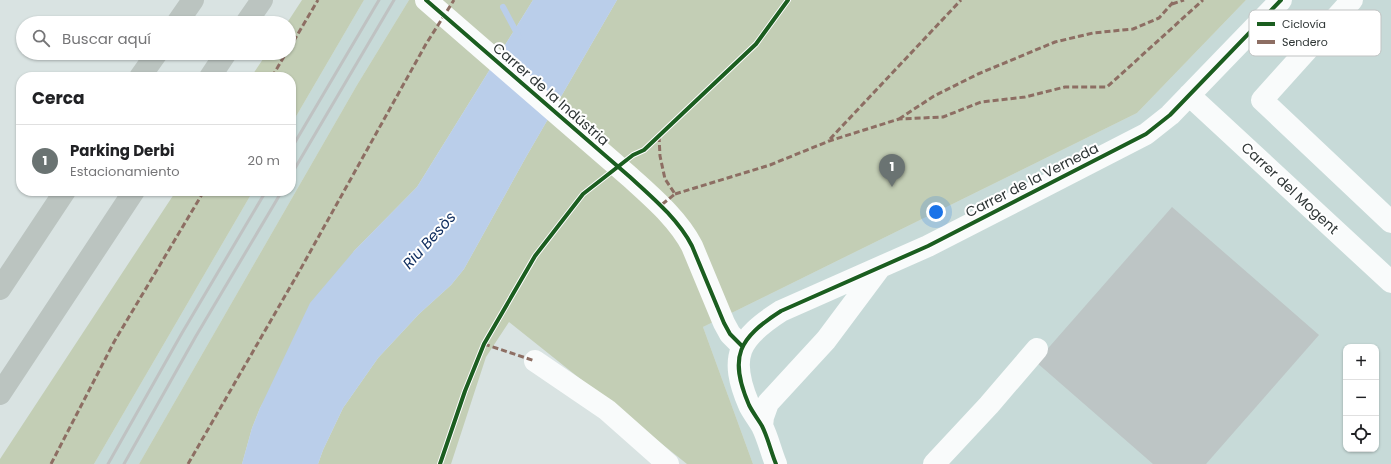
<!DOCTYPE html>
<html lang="es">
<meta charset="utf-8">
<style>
body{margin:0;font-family:Poppins,sans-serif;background:#f6f6f6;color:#202124}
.controls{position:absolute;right:12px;bottom:12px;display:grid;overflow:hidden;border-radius:8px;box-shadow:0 1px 3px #0004}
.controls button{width:36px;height:36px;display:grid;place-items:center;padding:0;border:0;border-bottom:1px solid #e0e0e0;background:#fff;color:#202124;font:20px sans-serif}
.you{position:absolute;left:936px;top:212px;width:14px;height:14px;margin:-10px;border:3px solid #fff;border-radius:50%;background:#1a73e8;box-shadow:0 0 0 6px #1a73e833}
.badge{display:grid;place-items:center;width:26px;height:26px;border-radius:50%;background:#6a7372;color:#fff;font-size:13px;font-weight:700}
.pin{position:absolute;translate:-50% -33px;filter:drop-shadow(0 1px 2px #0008)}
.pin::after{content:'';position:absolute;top:21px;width:14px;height:12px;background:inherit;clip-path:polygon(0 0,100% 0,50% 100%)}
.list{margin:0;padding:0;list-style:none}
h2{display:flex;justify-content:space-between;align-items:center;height:52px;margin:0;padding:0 16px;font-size:17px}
h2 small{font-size:13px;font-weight:400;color:#757577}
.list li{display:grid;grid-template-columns:26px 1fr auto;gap:12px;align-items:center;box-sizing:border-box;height:72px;padding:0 16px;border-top:1px solid #e0e0e0}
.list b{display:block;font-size:15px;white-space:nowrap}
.list p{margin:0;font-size:13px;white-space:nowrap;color:#757577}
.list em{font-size:13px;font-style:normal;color:#757577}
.icon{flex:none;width:22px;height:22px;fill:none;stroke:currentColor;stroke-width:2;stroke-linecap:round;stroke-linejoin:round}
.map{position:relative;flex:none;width:1391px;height:464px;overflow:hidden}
.search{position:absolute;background:#fff;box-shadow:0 1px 3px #0004;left:16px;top:16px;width:280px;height:44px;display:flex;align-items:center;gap:10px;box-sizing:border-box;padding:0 14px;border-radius:22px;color:#757577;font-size:15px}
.panel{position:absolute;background:#fff;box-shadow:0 1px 3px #0004;left:16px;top:72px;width:280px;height:124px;border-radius:16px}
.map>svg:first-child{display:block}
.built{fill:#c7dad8;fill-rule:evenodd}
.green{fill:#c3ceb5}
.water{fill:#baceea}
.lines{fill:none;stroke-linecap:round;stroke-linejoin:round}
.stream{stroke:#baceea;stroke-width:6}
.building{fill:#bdc5c5}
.minor{stroke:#f9fbfb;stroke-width:22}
.highway{stroke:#bbc4c0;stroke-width:22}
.rail{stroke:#bfc2c2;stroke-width:3}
.quiet{stroke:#8d6e63;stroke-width:3;stroke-dasharray:6 3;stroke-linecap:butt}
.cycleway-casing{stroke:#fff;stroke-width:6}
.cycleway{stroke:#1b5e20;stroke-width:4}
.labels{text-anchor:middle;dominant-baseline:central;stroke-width:4;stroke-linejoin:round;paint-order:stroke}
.street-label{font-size:14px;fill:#2f3636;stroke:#fff}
.water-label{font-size:15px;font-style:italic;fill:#112f60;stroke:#fff}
.key{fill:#fff;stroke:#c1c3c3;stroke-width:1}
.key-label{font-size:11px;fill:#2f3636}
</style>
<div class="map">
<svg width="1391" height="464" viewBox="0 0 1391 464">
<rect width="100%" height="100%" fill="#d9e3e2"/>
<path class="built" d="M364 0H409L357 85 139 464H94L253 191H291V125Z
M1246 0H1391V464H753L703 327 1137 113ZM1346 347H1376V449H1346Z"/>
<path class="green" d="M302 0H364L291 125V77H251L267 53H289V23H287Z
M409 0H533L417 187 354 251 260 408 252 428 242 464H139L357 85Z
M617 0H1246L1137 113 703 327 753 464H687L509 322 486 357 451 464H318L323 450 343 408 378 358 419 314 451 285 464 269 526 157Z
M176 191H253L94 464H0V459Z"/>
<path class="water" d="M533 0H617L526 157 464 269 451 285 419 314 378 358 343 408 323 450 318 464H242L252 428 260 408 310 303 354 251 417 187Z"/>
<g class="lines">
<path class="stream" d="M503 7 519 37"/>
</g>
<path class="building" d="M1172 207 1319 335 1206 464H1153L1036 362Z"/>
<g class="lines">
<path class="minor" d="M426 0 630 177C653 198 678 219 692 246L724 323 730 334 742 346
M1352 0 1262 100 1391 222
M1189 95 1391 282
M535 361 607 410 668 464
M762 426 763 417 768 403 826 340 879 269
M776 464C771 452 768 438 762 426 758 419 753 413 749 405 728 356 739 338 781 311L928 246 1146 134 1170 115 1281 0
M934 464 989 405 1037 349"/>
<path class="highway" d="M177 23 193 0
M246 23 262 0
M140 77 157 53
M210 77 226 53
M0 289 65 191
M0 394 134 191"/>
<path class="rail" d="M291 149 379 0
M291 175 394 0
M108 464 182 333 266 191
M124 464 196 336 282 191"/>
<path class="quiet" d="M1172 4 1184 0
M289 49 318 0
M272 77 286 53
M899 119 934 96 978 74 1055 42 1093 33 1133 29 1159 18 1175 0
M659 136 660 156 665 179 675 194 660 206
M830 139 961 0
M675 194 770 165 829 141 899 119 943 117 981 102 1025 97 1065 87H1107L1203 0
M484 344 535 361
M51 464 114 342 204 191
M188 464 300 270 426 44 454 0"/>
<g class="cycleway-casing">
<path id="cycleway" d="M426 0 630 177C653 198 678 219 692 246L724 323 730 334 742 346
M440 464 465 391 484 344 535 256 583 194 633 155 644 150 756 44 788 0
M776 464C771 452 768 438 762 426 758 419 753 413 749 405 728 356 739 338 781 311L928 246 1146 134 1170 115 1281 0"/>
</g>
<use href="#cycleway" class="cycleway"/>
</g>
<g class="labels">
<g class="street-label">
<text transform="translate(551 94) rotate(41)">Carrer de la Indústria</text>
<text transform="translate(1032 180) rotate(-27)">Carrer de la Verneda</text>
<text transform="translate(1290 188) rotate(43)">Carrer del Mogent</text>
</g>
<g class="water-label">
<text transform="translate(429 240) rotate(-48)">Riu Besòs</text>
</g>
</g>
<rect x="1249" y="10" width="132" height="46" rx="6" class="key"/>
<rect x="1257" y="22" width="18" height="4" fill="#1b5e20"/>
<rect x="1257" y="40" width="18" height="4" fill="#8d6e63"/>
<g class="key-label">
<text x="1282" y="28">Ciclovía</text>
<text x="1282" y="46">Sendero</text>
</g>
</svg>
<div class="controls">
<button>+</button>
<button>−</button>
<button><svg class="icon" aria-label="locate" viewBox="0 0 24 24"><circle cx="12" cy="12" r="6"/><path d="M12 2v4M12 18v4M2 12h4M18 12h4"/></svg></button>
</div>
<div class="you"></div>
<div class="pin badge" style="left:892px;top:187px">1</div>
<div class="search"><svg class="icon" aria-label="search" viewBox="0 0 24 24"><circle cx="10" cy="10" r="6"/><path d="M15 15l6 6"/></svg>Buscar aquí</div>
<section class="panel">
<h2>Cerca<small></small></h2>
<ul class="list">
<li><span class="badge">1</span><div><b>Parking Derbi</b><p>Estacionamiento</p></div><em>20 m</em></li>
</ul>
</section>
</div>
